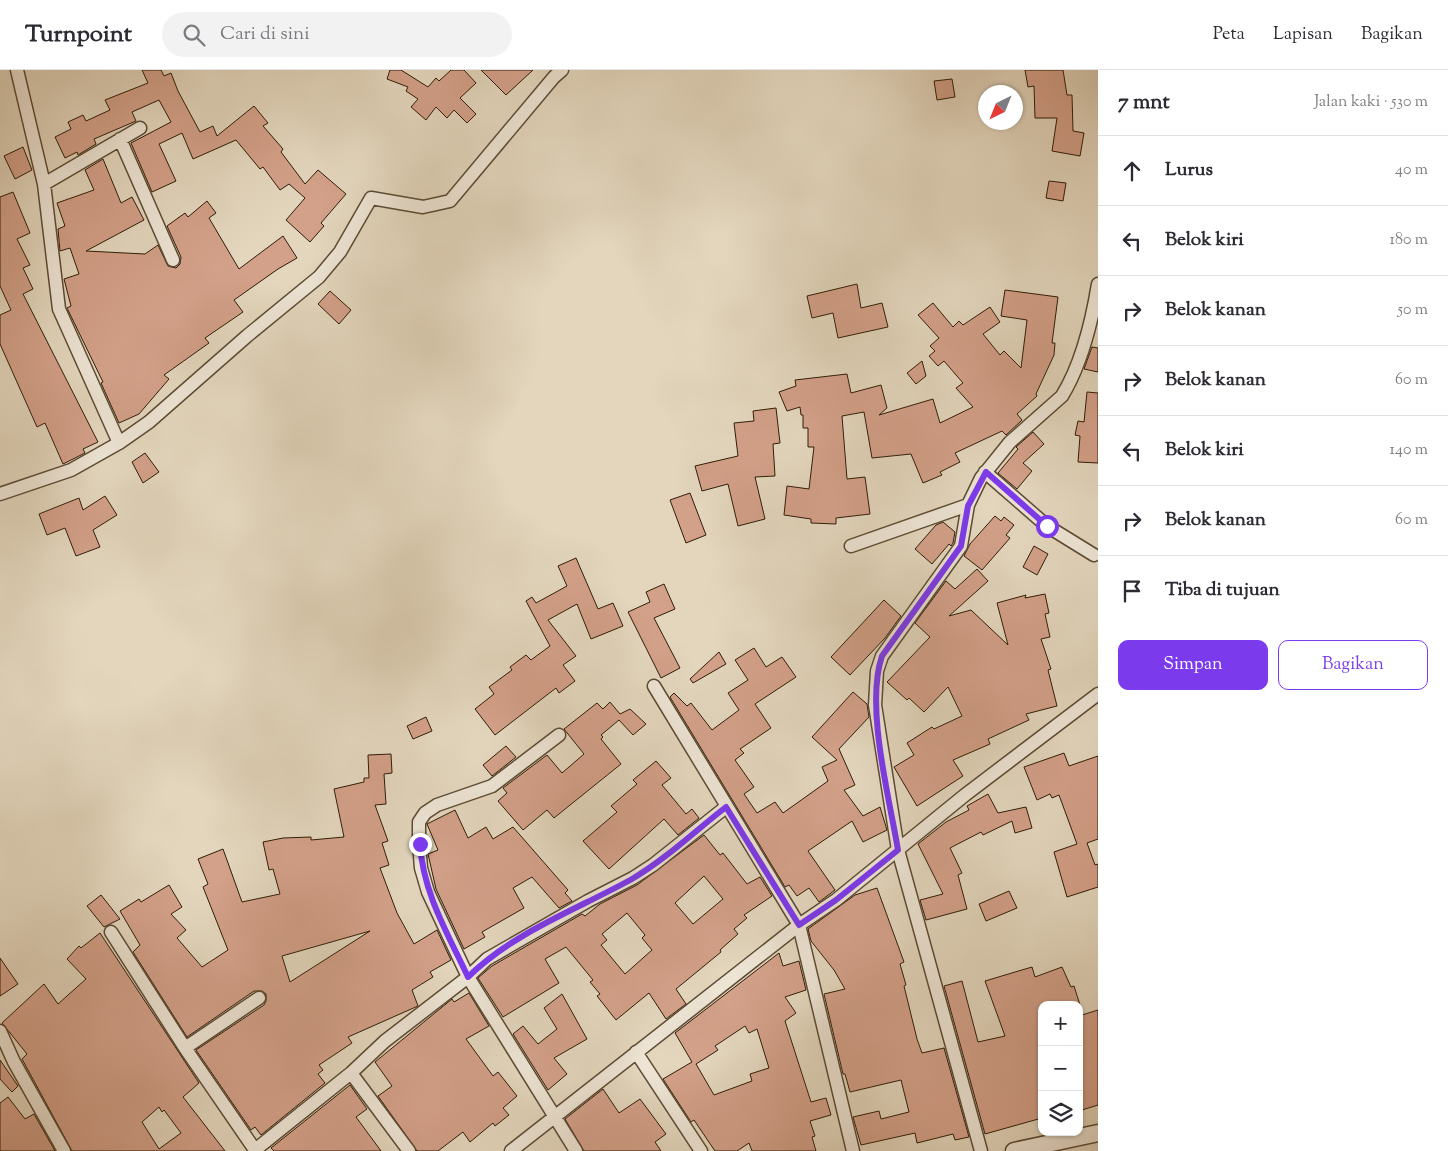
<!DOCTYPE html>
<html lang="id">
<meta charset="utf-8">
<style>
body{margin:0;font-family:"Sorts Mill Goudy",serif;background:#f2f2f3;color:#2b2b33}
.controls{position:absolute;right:15px;bottom:15px;display:grid;overflow:hidden;border-radius:10px;box-shadow:0 1px 4px #0004}
.controls button{width:45px;height:45px;display:grid;place-items:center;padding:0;border:0;border-bottom:1px solid #e1e1e2;background:#fff;color:#2b2b33;font:25px sans-serif}
.compass{position:absolute;left:978px;top:15px;width:45px;height:45px;border-radius:50%;background:#fff;box-shadow:0 1px 4px #0004;rotate:223deg}
.stop{position:absolute;width:15px;height:15px;margin:-11px;border:4px solid #7c3aed;border-radius:50%;background:#fff}
.stop.end{background:#7c3aed;border-color:#fff;box-shadow:0 1px 5px #0008}
.list{margin:0;padding:0;list-style:none}
h2{display:flex;justify-content:space-between;align-items:center;height:65px;margin:0;padding:0 20px;font-size:21px}
h2 small{font-size:16px;font-weight:400;color:#7c7c81}
.list li{display:grid;grid-template-columns:32px 1fr auto;gap:15px;align-items:center;box-sizing:border-box;height:70px;padding:0 20px;border-top:1px solid #e1e1e2}
.list b{display:block;font-size:19px;white-space:nowrap}
.list em{font-size:16px;font-style:normal;color:#7c7c81}
.actions{display:flex;gap:10px;padding:15px 20px}
.actions a{flex:1;padding:11px 0;border:1px solid #7c3aed;border-radius:10px;text-align:center;font-size:18px;color:#7c3aed}
.actions .main{background:#7c3aed;color:#fff}
.icon{flex:none;width:28px;height:28px;fill:none;stroke:currentColor;stroke-width:2;stroke-linecap:round;stroke-linejoin:round}
.map{position:relative;flex:none;width:1098px;height:1081px;overflow:hidden}
header{display:flex;align-items:center;gap:30px;box-sizing:border-box;height:70px;padding:0 25px;background:#fff;border-bottom:1px solid #e1e1e2}
header strong{font-size:24px}
nav{display:flex;gap:28px;margin-inline-start:auto;font-size:18px}
.search{width:350px;height:45px;background:#f2f2f3;display:flex;align-items:center;gap:12px;box-sizing:border-box;padding:0 18px;border-radius:28px;color:#7c7c81;font-size:19px}
main{display:flex}
aside{flex:1;background:#fff}
.map>svg:first-child{display:block}
.building{fill:#d3a089;stroke:#2f1d06;fill-rule:evenodd}
.lines{fill:none;stroke-linecap:round;stroke-linejoin:round}
.minor-casing{stroke:#5c4b34;stroke-width:15}
.tertiary-casing{stroke:#5c4b34;stroke-width:19}
.minor{stroke:#ede4d4;stroke-width:12}
.tertiary{stroke:#ede4d4;stroke-width:16}
.route{stroke:#7c3aed;stroke-width:6}
</style>
<header>
<strong>Turnpoint</strong>
<div class="search"><svg class="icon" aria-label="search" viewBox="0 0 24 24"><circle cx="10" cy="10" r="6"/><path d="M15 15l6 6"/></svg>Cari di sini</div>
<nav><a>Peta</a><a>Lapisan</a><a>Bagikan</a></nav>
</header>
<main>
<div class="map">
<svg width="1098" height="1081" viewBox="0 0 1098 1081">
<rect width="100%" height="100%" fill="#e3d6bd"/>
<filter id="stains"><feTurbulence type="fractalNoise" baseFrequency=".004" numOctaves="4"/><feColorMatrix values="0 0 0 0 .2 0 0 0 0 .09 0 0 0 0 .02 0 0 0 .5 -.17"/></filter>
<radialGradient id="worn" r=".72"><stop offset=".6" stop-color="#630" stop-opacity="0"/><stop offset="1" stop-color="#630" stop-opacity=".3"/></radialGradient>
<path class="building" d="M142 0H161L164 6 171 3 178 21 200 62 213 56 217 66 254 36 268 53 263 56 283 79 281 82 305 114 318 100 346 124 321 153 324 156 310 172 286 150 305 128 289 114 280 120 263 97 260 99 236 70 193 89 182 63 159 74 176 111 152 122 131 73 171 52 159 30 132 42 136 51 94 69 96 74 78 85 77 82 65 88 55 67 71 59 68 52 83 45 86 51 110 40 105 30 148 13Z
M390 0H401L428 17 436 8 439 11 451 0H464L476 13 460 28 476 44 467 53 454 40 447 48 436 37 426 50 411 37 418 29 406 21 408 17 387 9Z
M481 0H533L506 25Z
M1025 0H1063L1067 25H1072L1073 61 1084 63 1080 86 1052 81 1057 48H1035L1034 16 1028 17Z
M952 9 955 27 937 30 934 11Z
M23 77 32 100 15 109 4 86Z
M103 89 121 133 132 127 144 150 86 181 145 184 158 175 168 196 176 198 180 194 181 187 167 156 185 143 188 147 207 131 216 143 209 148 239 199 283 166 297 188 278 199 234 230 243 242 205 268 209 273 164 305 169 309 139 344 119 353 101 313 103 312 67 238 71 236 64 209 79 204 70 178 60 181 58 159 65 156 57 133 94 120 85 100Z
M1049 111 1066 113 1063 131 1046 128Z
M13 122 30 163 17 169 30 195 23 198 33 219 23 224 98 372 83 379 85 383 63 394 45 353 37 357 0 274V245L11 240 0 216V127Z
M857 214 861 238 882 233 888 257 838 268 833 243 812 248 807 226Z
M1005 220 1058 227 1052 273H1055L1054 285 1036 324 1037 326 1017 344 1022 350 1006 365 1002 361 955 383 960 392 940 402 942 405 923 413 911 384 872 388 864 342 842 346 847 409 865 407 870 444 836 448V454L811 453V449L784 445 787 416 809 419 814 377H808V358H803V345H801L800 337 787 341 779 322 796 316 795 310 847 304 851 323 881 315 887 338 879 345 933 329 940 353 973 337 956 318 963 313 944 291 938 296 929 286 935 281 930 276 939 268 918 245 933 233 953 257 959 251 963 255 990 237 1000 252 983 264 1000 285 1004 281 1021 298 1027 250 1001 246Z
M330 221 351 240 339 254 318 234Z
M1092 277 1098 278V302L1084 299Z
M922 291 926 306 916 314 907 303Z
M1087 322 1098 323V393L1078 392 1080 366 1075 365 1078 351 1084 352Z
M776 338 780 373 773 374 775 406 755 407 765 449 738 456 728 414 702 421 695 396 738 386 734 353 754 351 753 341Z
M1033 362 1044 374 1023 393 1032 401 1017 419 998 403 1018 379 1016 377Z
M145 383 159 402 143 413 132 392Z
M690 423 706 465 686 473 670 430Z
M105 426 117 445 93 460 100 477 76 486 65 458 47 465 39 444 79 428 83 440Z
M995 446 1001 451 1004 447 1014 455 1006 465 1010 468 982 500 964 486 970 474Z
M943 452 955 462 953 473 951 476 949 474 932 494 915 479 936 455Z
M1034 476 1048 484 1037 505 1023 497Z
M576 488 598 539 613 533 623 556 591 569 577 534 548 550 576 586 563 595 575 611 559 623 556 618 495 665 475 639 494 624 489 617 512 600 510 597 526 585 531 590 550 576 526 531 532 527 536 533 567 516 558 496Z
M977 499 988 511 949 546 971 540 1008 575 997 533 1026 525 1025 528 1045 524 1049 543 1045 544 1050 567 1041 569 1051 599 1048 600 1057 636 1026 644 1029 650 988 669 990 674 953 690 963 706 917 736 894 697 914 685 907 673 932 657 934 659 962 646 948 617 924 642 909 628 907 630 887 612 930 567 915 553 943 515 946 511 955 519Z
M664 514 675 539 654 548 680 598 661 608 628 542 650 532 646 522Z
M884 530 901 546 885 568 850 605 831 587Z
M754 578 766 597 782 587 796 607 755 634 771 658 740 679 744 683 735 690 754 717 744 724 757 743 775 732 783 743 828 711 822 697 837 690 812 667 853 622 867 634 869 647 839 679 855 715 844 720 863 746 880 737 887 760 863 772 852 751 808 781 835 820 819 832 809 818 797 826 789 815 785 817 670 627 674 623 687 636 691 633 712 660 739 640 728 623 748 610 735 590Z
M719 582 726 594 693 613 690 609Z
M610 632 620 644 630 639 646 654 633 665 619 650 601 665 603 667 601 669 621 694 554 748 547 740 523 760 498 731 507 723 503 718 547 685 562 703 584 684 564 659 597 633 603 639Z
M426 647 432 661 413 669 407 656Z
M506 676 516 687 492 706 483 695Z
M1064 683 1069 696 1098 686V769L1087 773 1095 795 1098 794V817L1067 827 1054 782 1077 774 1059 725 1052 728 1050 724 1037 730 1024 697Z
M391 684 392 703 384 704 386 734 375 735 388 771 382 773 389 795 380 798 397 843 414 874 437 860 451 890 430 902 433 907 412 920 418 936 348 967 352 973 319 995 323 1000 318 1004 325 1013 261 1065 255 1057 251 1060 196 980 264 935 266 931V924L262 921H254L187 967 133 882 140 875 120 841 139 829 141 832 169 815 182 837 171 844 186 860 177 868 202 897 228 880 203 817 208 814 198 789 223 779 242 832 280 824 273 799 269 800 263 772 283 768 311 767V770L344 767 334 719 364 712V708H369L368 685ZM370 861 290 912 282 886Z
M656 691 671 708 662 715 686 744 692 739 699 748 678 765 664 749 609 799 583 771 617 742 611 736 637 714 633 710Z
M988 724 998 743 1026 737 1032 758 1015 763 1012 751 983 765 981 762 950 778 962 803 958 805 967 839 926 850 920 830 943 824 918 774 946 752 969 740 967 736Z
M455 740 468 768 486 757 493 769 513 757 568 820 565 823 572 831 559 838 532 807 513 818 524 838 482 862 485 867 464 879 436 819 428 784 438 780 427 754Z
M704 765 720 785 723 783 747 814 760 807 772 826 744 845 747 848 734 859 738 864 720 880 721 882 676 919 686 934 666 949 649 923 616 950 597 926 600 924 590 912 593 910 566 877 545 889 559 913 503 947 478 908 492 896 582 844 585 846 600 834 637 815ZM704 806 723 829 693 854 675 833ZM627 843 645 865 642 868 652 880 625 904 601 875 607 870 602 864Z
M877 818 904 892 900 894 906 915 904 916 917 969 922 983 944 978 969 1067 955 1070 953 1064 917 1073 915 1063 861 1075 853 1047 879 1041 881 1049 909 1042 901 1010 850 1022 845 1004H843L824 924 845 919 834 900 811 871 808 859 855 825Z
M1009 821 1017 838 986 851 979 834Z
M101 825 120 849 104 857 87 836Z
M100 863 199 1013 183 1027 225 1081H72L22 989 27 984 2 953 44 914 58 934 86 909 67 889 79 876 81 878ZM159 1037 162 1042 164 1040 181 1063 159 1079 142 1052Z
M779 883 783 896 799 891 806 920 785 927 796 943 785 951 811 1032 826 1028 831 1045 810 1051 815 1066 812 1067 816 1081H752L749 1073 737 1081H715L694 1050 691 1052 663 1009 692 992 675 963ZM745 956 749 963 757 959 769 998 750 1004 752 1011 714 1025 696 994 718 980 715 976Z
M0 888 18 914 0 926Z
M1032 897 1035 907 1062 897 1071 917 1074 916 1080 935H1042V1048L985 1064 944 916 962 911 978 972 1005 966 985 911Z
M469 923 489 956 466 969 493 1006 498 1002 517 1026 503 1038 509 1045 495 1056 493 1053 470 1072 463 1062 438 1081H417L378 1026 392 1016 375 992 452 929 454 932Z
M562 924 587 969 554 988 567 1004 548 1020 513 964 523 956 538 974 557 959 544 938Z
M1098 940V1035L1082 1040 1079 1032V946Z
M0 990 18 1016 12 1022 0 1009Z
M350 1015 367 1039 356 1047 381 1081H274L271 1078Z
M603 1019 619 1043 640 1029 666 1064 655 1072 661 1081H584L565 1049Z
M8 1027 25 1049 34 1044 55 1081H0V1033Z"/>
<g class="lines">
<g class="minor-casing">
<path id="minor" d="M17 0 44 114 59 239 119 373
M120 69 173 190
M44 114 140 58
M985 402 1047 456 1094 485
M0 424 71 400 119 373 149 352 247 266 319 207 340 182 371 128 423 137 450 131 554 7 562 0
M851 476 968 435
M654 616 799 855 853 1081
M559 665 492 716 437 735 425 743 419 752V774L421 798 428 822 468 907 576 1081
M111 862 185 978 255 1080 351 1003 385 971 468 907 487 889 588 831 633 808 653 795 726 737
M0 961 14 992 64 1081
M185 978 259 928
M636 982 701 1081
M351 1003 409 1081
M511 1081 799 855 836 830 965 725 1098 624
M981 1081 898 780 875 635 877 601 882 586 961 476 968 435 981 408 1010 372 1062 326C1081 295 1092 251 1098 214"/>
</g>
<g class="tertiary-casing">
<path id="tertiary" d="M1014 1081 1098 1063"/>
</g>
<use href="#minor" class="minor"/>
<use href="#tertiary" class="tertiary"/>
</g>
<g class="lines">
<path class="route" d="M420 774C423 823 448 864 468 907 514 862 576 840 632 809 666 789 695 761 726 737L799 855 836 830 898 780C889 726 865 636 882 586L961 476 968 436 986 402 1047 456"/>
</g>
<rect width="100%" height="100%" filter="url(#stains)"/>
<rect width="100%" height="100%" fill="url(#worn)"/>
</svg>
<div class="controls">
<button>+</button>
<button>−</button>
<button><svg class="icon" aria-label="layers" viewBox="0 0 24 24"><path d="M12 4l9 5-9 5-9-5zM3 14l9 5 9-5"/></svg></button>
</div>
<svg class="compass" viewBox="-18 -18 36 36"><path d="M0-13l5 13h-10z" fill="#e53935"/><path d="M0 13l5-13h-10z" fill="#7c7c81"/></svg>
<div class="stop" style="left:1047px;top:456px"></div>
<div class="stop end" style="left:420px;top:774px"></div>
</div>
<aside>
<h2>7 mnt<small>Jalan kaki · 530 m</small></h2>
<ul class="list">
<li><svg class="icon" aria-label="ahead" viewBox="0 0 24 24"><path d="M12 20V5M6 11l6-6 6 6"/></svg><div><b>Lurus</b></div><em>40 m</em></li>
<li><svg class="icon" aria-label="left" viewBox="0 0 24 24"><path d="M17 20v-9H6M10 6l-5 5 5 5"/></svg><div><b>Belok kiri</b></div><em>180 m</em></li>
<li><svg class="icon" aria-label="right" viewBox="0 0 24 24"><path d="M7 20v-9h11M14 6l5 5-5 5"/></svg><div><b>Belok kanan</b></div><em>50 m</em></li>
<li><svg class="icon" aria-label="right" viewBox="0 0 24 24"><path d="M7 20v-9h11M14 6l5 5-5 5"/></svg><div><b>Belok kanan</b></div><em>60 m</em></li>
<li><svg class="icon" aria-label="left" viewBox="0 0 24 24"><path d="M17 20v-9H6M10 6l-5 5 5 5"/></svg><div><b>Belok kiri</b></div><em>140 m</em></li>
<li><svg class="icon" aria-label="right" viewBox="0 0 24 24"><path d="M7 20v-9h11M14 6l5 5-5 5"/></svg><div><b>Belok kanan</b></div><em>60 m</em></li>
<li><svg class="icon" aria-label="arrive" viewBox="0 0 24 24"><path d="M6 21V4h12l-3 4 3 4H6"/></svg><div><b>Tiba di tujuan</b></div></li>
</ul>
<div class="actions"><a class="main">Simpan</a><a>Bagikan</a></div>
</aside>
</main>
